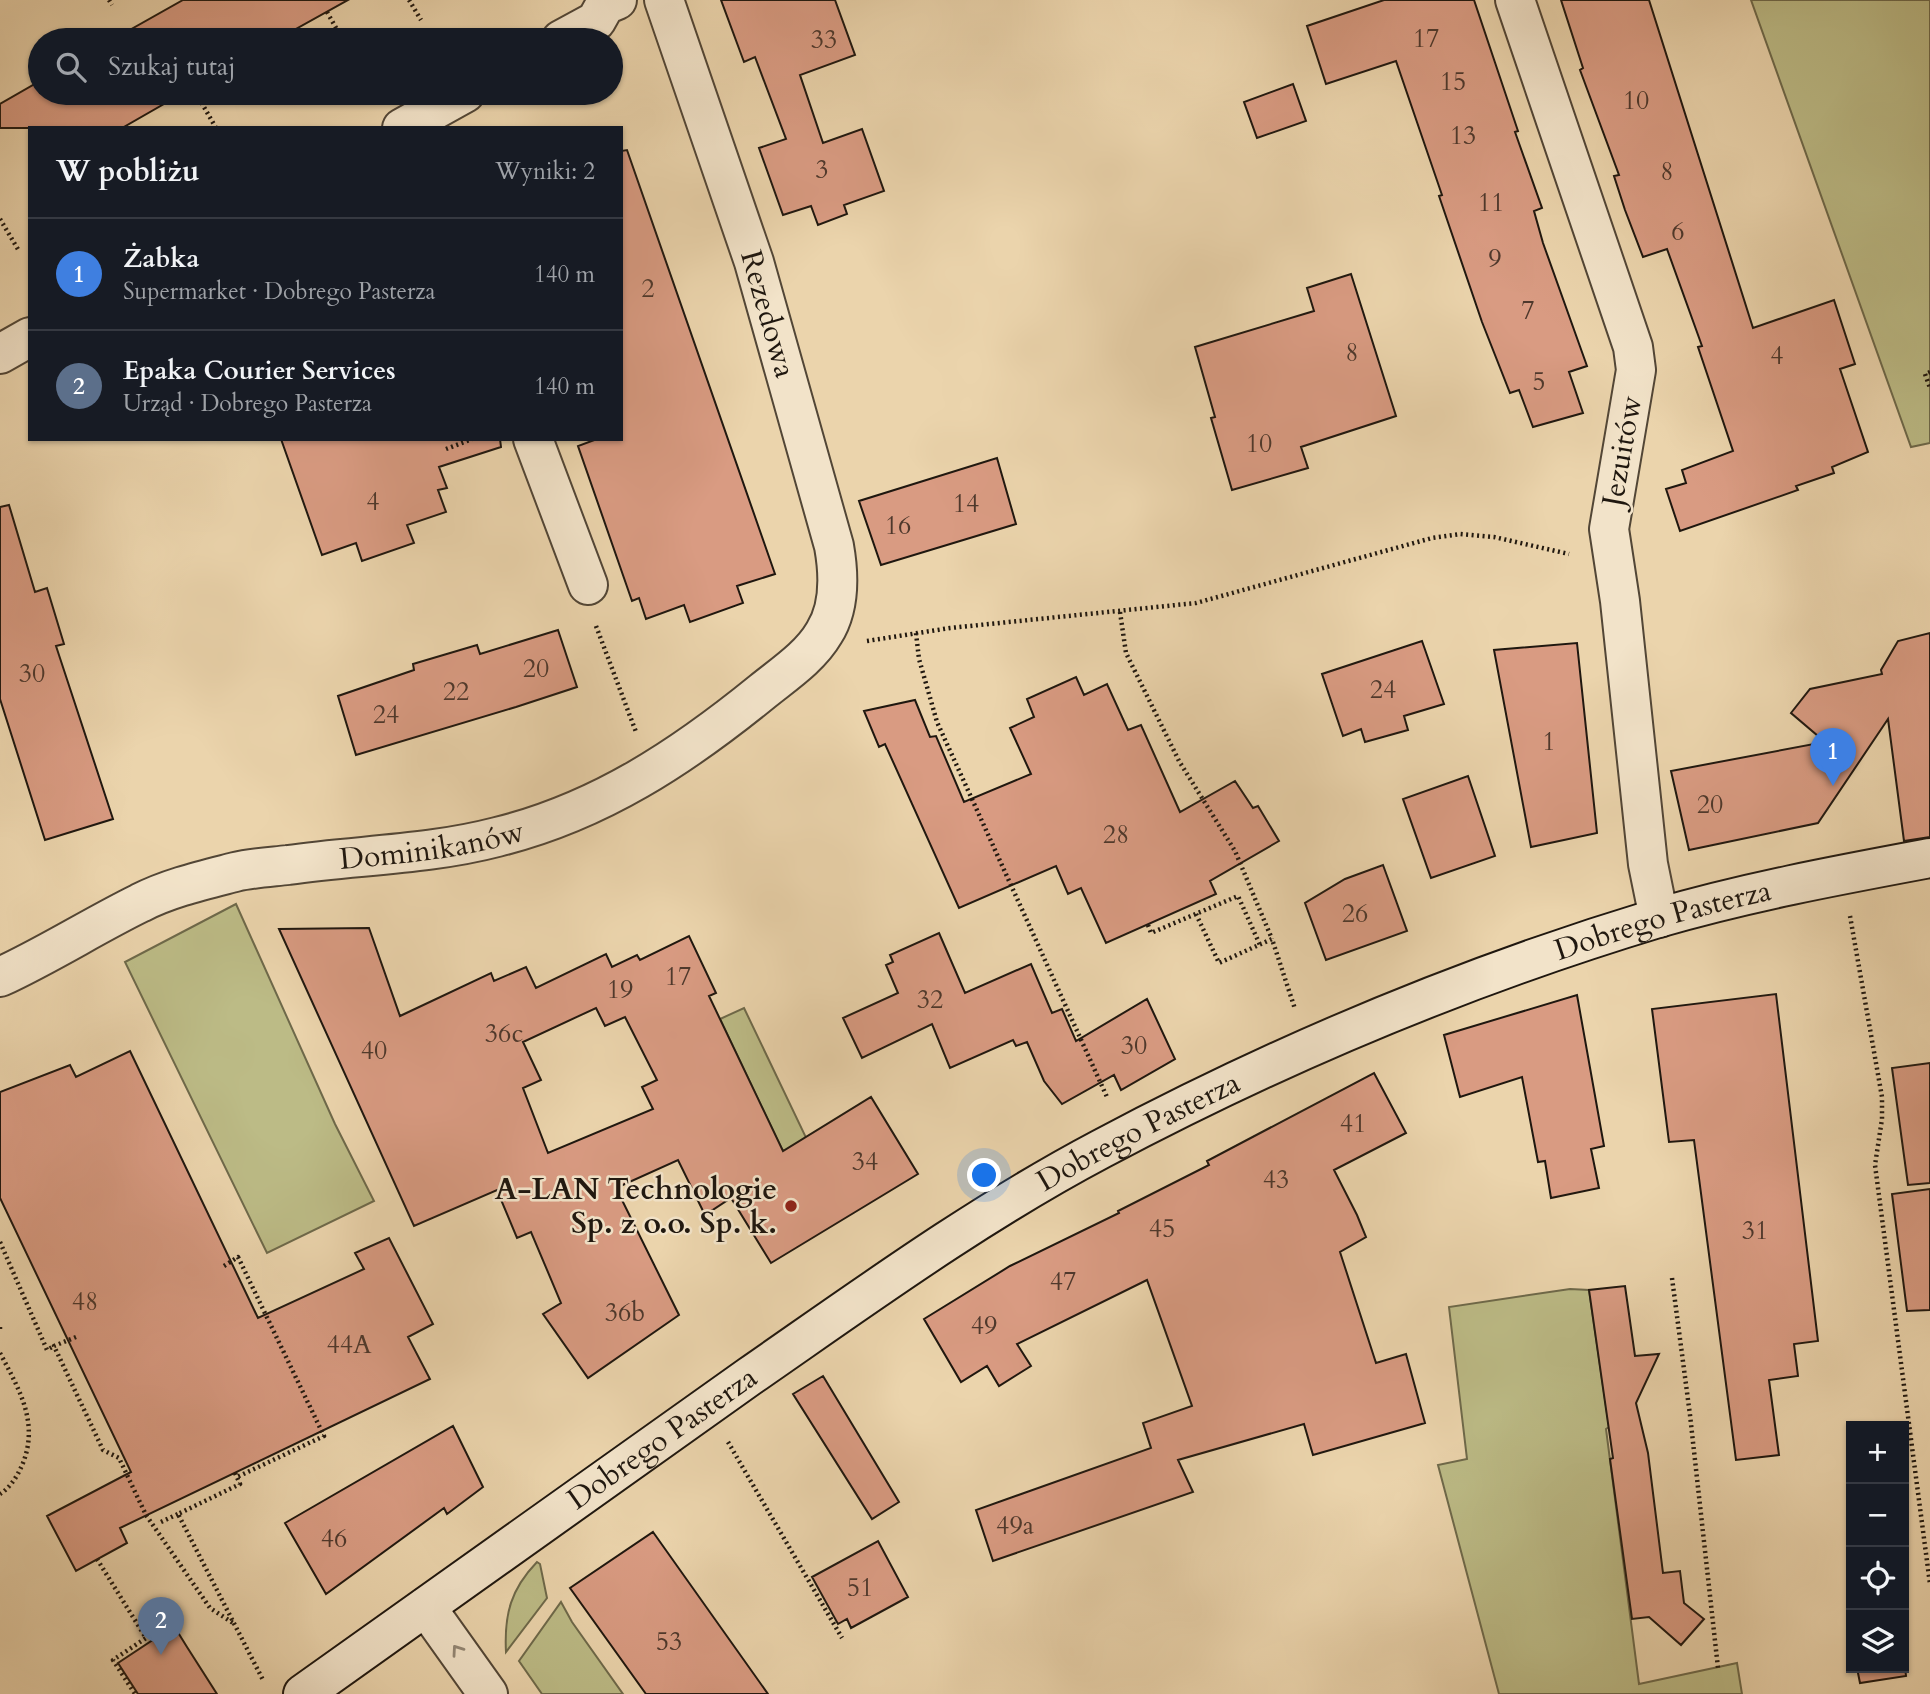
<!DOCTYPE html>
<html lang="pl">
<meta charset="utf-8">
<style>
body{margin:0;font-family:Cardo,serif;background:#242831;color:#f1f3f6}
.controls{position:absolute;right:21px;bottom:21px;display:grid;overflow:hidden;border-radius:0px;box-shadow:0 2px 5px #0004}
.controls button{width:63px;height:63px;display:grid;place-items:center;padding:0;border:0;border-bottom:2px solid #363941;background:#171b24;color:#f1f3f6;font:35px sans-serif}
.you{position:absolute;left:985px;top:1176px;width:24px;height:24px;margin:-18px;border:5px solid #fff;border-radius:50%;background:#1a73e8;box-shadow:0 0 0 10px #1a73e833}
.badge{display:grid;place-items:center;width:46px;height:46px;border-radius:50%;background:#c59692;color:#fff;font-size:23px;font-weight:700}
.pin{position:absolute;translate:-50% -58px;filter:drop-shadow(0 2px 4px #0008)}
.pin::after{content:'';position:absolute;top:37px;width:24px;height:21px;background:inherit;clip-path:polygon(0 0,100% 0,50% 100%)}
.list{margin:0;padding:0;list-style:none}
h2{display:flex;justify-content:space-between;align-items:center;height:91px;margin:0;padding:0 28px;font-size:30px}
h2 small{font-size:23px;font-weight:400;color:#9ea1a6}
.list li{display:grid;grid-template-columns:46px 1fr auto;gap:21px;align-items:center;box-sizing:border-box;height:112px;padding:0 28px;border-top:2px solid #363941}
.list b{display:block;font-size:26px;white-space:nowrap}
.list p{margin:0;font-size:23px;white-space:nowrap;color:#9ea1a6}
.list em{font-size:23px;font-style:normal;color:#9ea1a6}
.icon{flex:none;width:38px;height:38px;fill:none;stroke:currentColor;stroke-width:2;stroke-linecap:round;stroke-linejoin:round}
.map{position:relative;flex:none;width:1930px;height:1694px;overflow:hidden}
.search{position:absolute;background:#171b24;box-shadow:0 2px 5px #0004;left:28px;top:28px;width:595px;height:77px;display:flex;align-items:center;gap:18px;box-sizing:border-box;padding:0 24px;border-radius:38px;color:#9ea1a6;font-size:26px}
.panel{position:absolute;background:#171b24;box-shadow:0 2px 5px #0004;left:28px;top:126px;width:595px;height:315px;border-radius:0px}
.map>svg:first-child{display:block}
.green{fill:#bcbb86;stroke:#6e694a;stroke-width:2}
.building{fill:#d99b82;stroke:#1f170f;stroke-width:2;fill-rule:evenodd}
.lines{fill:none;stroke-linecap:round;stroke-linejoin:round}
.street-casing{stroke:#524636;stroke-width:42}
.secondary-casing{stroke:#1f170f;stroke-width:42}
.path{stroke:#1f170f;stroke-width:4.5;stroke-dasharray:2 3.5;stroke-linecap:butt}
.street{stroke:#f2e3c9;stroke-width:38}
.secondary{stroke:#f2e3c9;stroke-width:38}
.oneway{stroke:#938775}
.poi-dot{fill:#8f2418;stroke:#f2e3c9;stroke-width:2.5}
.labels{text-anchor:middle;dominant-baseline:central;stroke-width:5;stroke-linejoin:round;paint-order:stroke}
.number-label{font-size:26px;fill:#4e382c}
.street-label{font-size:30px;fill:#1f170f;stroke:#f2e3c9}
.poi-label{font-size:30px;font-weight:bold;fill:#1f170f;stroke:#f2e3c9;text-anchor:end}
</style>
<div class="map">
<svg width="1930" height="1694" viewBox="0 0 1930 1694">
<rect width="100%" height="100%" fill="#ebd4ac"/>
<filter id="stains"><feTurbulence type="fractalNoise" baseFrequency=".00286" numOctaves="4"/><feColorMatrix values="0 0 0 0 .2 0 0 0 0 .09 0 0 0 0 .02 0 0 0 .5 -.17"/></filter>
<radialGradient id="worn" r=".72"><stop offset=".6" stop-color="#630" stop-opacity="0"/><stop offset="1" stop-color="#630" stop-opacity=".3"/></radialGradient>
<path class="green" d="M1751 0H1930V443L1911 447Z
M236 904 335 1124 374 1201 267 1253 125 962Z
M744 1008 811 1148 788 1162 720 1019Z
M1570 1289 1589 1290 1609 1427 1606 1429 1639 1684 1737 1663 1742 1694H1499L1438 1465 1467 1459 1449 1307Z
M537 1562 540 1564 547 1598 506 1652C504 1614 511 1589 537 1562Z
M561 1602 572 1622 623 1694H542L519 1661Z"/>
<path class="building" d="M183 0H348L276 40H112Z
M721 0H835L855 55 800 75 823 143 862 129 884 191 844 205 847 214 818 225 811 206 783 215 759 148 786 139 755 57 744 62Z
M1384 0H1474L1518 131 1515 132 1542 208 1534 211 1543 243 1587 366 1569 372 1583 413 1533 427 1519 390 1510 393 1482 322 1439 196 1442 195 1396 61 1326 84 1307 26Z
M1561 0H1649L1753 328 1834 300 1855 364 1840 369 1868 452 1832 467 1834 473 1796 486 1798 490 1680 531 1666 489 1686 483 1682 470 1733 451 1698 347 1702 346 1667 249 1643 257 1625 210 1614 176 1619 175 1580 70 1583 68Z
M40 81V93H183L122 128H0V104Z
M1293 84 1306 121 1257 138 1244 102Z
M627 150 775 574 737 586 743 603 690 622 684 605 646 619 639 598 632 601 578 446 597 439H621V151Z
M1351 274 1396 416 1301 447 1308 468 1232 490 1211 418 1215 417 1195 347 1314 311 1307 288Z
M281 439H500L501 447 439 467 447 488 438 490 446 512 407 525 414 543 362 561 356 543 322 555Z
M997 458 1016 524 881 565 859 501Z
M9 505 35 592 47 588 64 644 56 646 113 819 45 840 0 699V507Z
M558 630 577 687 516 707 356 755 338 696 414 670 413 664 477 645 480 654Z
M1930 633V837L1904 841 1888 719 1818 823 1689 850 1671 771 1825 742 1791 713 1810 689 1882 674 1881 670 1898 641Z
M1422 641 1444 704 1404 716 1408 730 1365 742 1361 729 1343 736 1322 674Z
M1577 643 1597 833 1531 847 1494 650Z
M1076 677 1084 695 1107 684 1128 730 1141 725 1180 812 1235 781 1253 808 1258 806 1279 841 1210 881 1216 894 1106 943 1081 888 1068 894 1056 866 959 908 885 744 879 747 864 711 915 700 930 737 936 736 964 802 1031 774 1010 728 1034 717 1027 699Z
M1468 776 1495 856 1431 878 1403 799Z
M1383 865 1407 931 1326 960 1305 903 1345 879Z
M369 928 400 1016 491 973 494 981 526 967 536 988 606 954 612 967 637 955 640 960 689 936 716 993 709 996 783 1151 871 1097 918 1174 771 1263 731 1198 705 1215 678 1160 616 1188 679 1315 588 1378 543 1314 561 1303 531 1232 517 1238 497 1190 414 1226 279 929ZM596 1008 605 1026 625 1017 657 1080 642 1087 653 1109 548 1153 523 1088 541 1080 523 1042Z
M939 933 965 993 1031 964 1052 1013 1062 1009 1076 1041 1147 999 1175 1059 1121 1090 1114 1075 1062 1104 1044 1081 1027 1042 1016 1046 1013 1040 950 1068 932 1024 862 1058 843 1018 898 993 886 965 893 962 890 955Z
M1776 994 1818 1341 1794 1344 1798 1376 1769 1380 1779 1455 1736 1460 1694 1140 1669 1142 1652 1009Z
M1577 995 1604 1146 1591 1149 1599 1188 1551 1198 1545 1161 1538 1162 1522 1077 1460 1097 1444 1035Z
M130 1051 258 1318 364 1269 355 1253 389 1238 433 1324 408 1337 430 1379 120 1528 127 1543 76 1571 47 1516 131 1472 0 1198V1092L70 1065 76 1077Z
M1930 1063V1183L1908 1185 1892 1068Z
M1374 1073 1406 1133 1334 1170 1357 1215 1366 1237 1340 1252 1376 1363 1406 1354 1425 1423 1313 1455 1304 1424 1178 1460 1193 1492 993 1561 976 1510 1151 1448 1143 1423 1192 1406 1147 1280 1017 1344 1031 1366 999 1386 987 1366 961 1382 924 1319 1010 1266 1119 1213 1118 1211 1209 1165 1207 1161Z
M1930 1189V1310L1907 1311 1892 1194Z
M1625 1286 1635 1356 1659 1354 1636 1403 1648 1453 1663 1573 1680 1571 1684 1603 1704 1619 1681 1645 1649 1617 1632 1619 1610 1459 1613 1458 1589 1290Z
M823 1376 899 1502 872 1519 793 1394Z
M453 1426 483 1487 447 1514 444 1508 326 1594 285 1523Z
M653 1532 768 1694H646L570 1588Z
M878 1541 908 1597 851 1628 847 1619 838 1624 812 1577Z
M174 1626 187 1647 217 1694H138L118 1663Z
M1904 1659 1906 1676 1860 1683 1857 1668H1904Z"/>
<g class="lines">
<g class="street-casing">
<g id="street">
<path d="M1515 0 1633 347 1636 370 1609 529 1620 601 1648 864 1659 918"/>
<path d="M561 40 596 21 605 5 617 0"/>
<path d="M402 128 465 93"/>
<path d="M0 354 30 337"/>
<path d="M533 439 588 585"/>
<path id="s1" d="M0 977C48 955 93 926 140 903 169 888 204 880 235 872 252 868 270 867 288 865 357 855 428 855 497 837 599 812 682 757 763 691 784 674 810 657 824 633 840 608 839 574 834 546L754 262 664 0"/>
<path d="M426 1607 488 1694"/>
</g>
</g>
<g class="secondary-casing">
<g id="secondary">
<path id="s2" d="M303 1694C451 1587 600 1481 750 1376 864 1297 978 1214 1101 1149 1278 1055 1466 976 1658 918 1747 892 1839 875 1930 858"/>
</g>
</g>
<path class="path" d="M109 0 112 5
M409 0 421 20
M327 12 343 40
M196 93 216 128
M284 93 286 97
M125 126 126 128
M0 219 19 251
M1930 372 1925 374 1930 388
M446 449 472 439
M1120 612 1126 653 1179 761 1235 851 1272 939
M596 626 636 732
M916 633 919 659 937 722 1107 1097
M867 641 950 628 1196 603 1432 538 1460 534 1494 537 1569 554
M1196 914 1219 963 1272 939 1295 1009
M1850 916 1882 1097V1119L1875 1165 1930 1584
M1148 925 1151 933 1238 896 1260 945
M0 1242 47 1350 54 1346
M224 1266 238 1257 324 1436 237 1477
M1672 1278 1690 1415 1718 1668
M0 1327V1331
M76 1337 54 1346 103 1450 119 1458 146 1515 210 1608 233 1623
M0 1353C19 1389 39 1422 23 1463 18 1475 11 1487 0 1494
M728 1442 842 1638
M235 1473 240 1484 178 1514 263 1680
M161 1522 178 1514
M97 1559 146 1638 113 1660 135 1694"/>
<use href="#street" class="street"/>
<use href="#secondary" class="secondary"/>
</g>
<defs><path id="oneway-chevron" d="M-2-3.5L2.5 0L-2 3.5" fill="none" stroke-width="1.6" stroke-linecap="round" stroke-linejoin="round" transform="scale(1.75)"/></defs>
<use class="oneway" href="#oneway-chevron" transform="translate(457 1650) rotate(-125)"/>
<circle class="poi-dot" cx="791" cy="1206" r="7"/>
<g class="labels">
<g class="number-label">
<text x="1426" y="38">17</text>
<text x="824" y="39">33</text>
<text x="1453" y="81">15</text>
<text x="1636" y="100">10</text>
<text x="1463" y="135">13</text>
<text x="822" y="169">3</text>
<text x="1667" y="171">8</text>
<text x="1491" y="202">11</text>
<text x="1678" y="231">6</text>
<text x="1495" y="258">9</text>
<text x="648" y="288">2</text>
<text x="1528" y="310">7</text>
<text x="1352" y="352">8</text>
<text x="1777" y="355">4</text>
<text x="1539" y="381">5</text>
<text x="1259" y="443">10</text>
<text x="373" y="501">4</text>
<text x="966" y="503">14</text>
<text x="898" y="525">16</text>
<text x="536" y="668">20</text>
<text x="32" y="673">30</text>
<text x="1383" y="689">24</text>
<text x="456" y="691">22</text>
<text x="386" y="714">24</text>
<text x="1549" y="741">1</text>
<text x="1710" y="804">20</text>
<text x="1116" y="834">28</text>
<text x="1355" y="913">26</text>
<text x="678" y="976">17</text>
<text x="620" y="989">19</text>
<text x="930" y="999">32</text>
<text x="504" y="1033">36c</text>
<text x="1134" y="1045">30</text>
<text x="374" y="1050">40</text>
<text x="1353" y="1123">41</text>
<text x="865" y="1161">34</text>
<text x="1276" y="1179">43</text>
<text x="1162" y="1228">45</text>
<text x="1755" y="1230">31</text>
<text x="1063" y="1281">47</text>
<text x="85" y="1301">48</text>
<text x="625" y="1312">36b</text>
<text x="984" y="1325">49</text>
<text x="349" y="1344">44A</text>
<text x="1015" y="1525">49a</text>
<text x="334" y="1538">46</text>
<text x="860" y="1587">51</text>
<text x="669" y="1641">53</text>
</g>
<g class="street-label">
<text transform="translate(768 314) rotate(74)">Rezedowa</text>
<text transform="translate(1622 451) rotate(-80)">Jezuitów</text>
<text stroke="none"><textPath href="#s1" startOffset="457">Dominikanów</textPath></text>
<text stroke="none"><textPath href="#s2" startOffset="1575">Dobrego Pasterza</textPath></text>
<text stroke="none"><textPath href="#s2" startOffset="1008">Dobrego Pasterza</textPath></text>
<text stroke="none"><textPath href="#s2" startOffset="441">Dobrego Pasterza</textPath></text>
</g>
<g class="poi-label">
<text x="777" y="1189">A-LAN Technologie<tspan x="777" dy="34">Sp. z o.o. Sp. k.</tspan></text>
</g>
</g>
<rect width="100%" height="100%" filter="url(#stains)"/>
<rect width="100%" height="100%" fill="url(#worn)"/>
</svg>
<div class="controls">
<button>+</button>
<button>−</button>
<button><svg class="icon" aria-label="locate" viewBox="0 0 24 24"><circle cx="12" cy="12" r="6"/><path d="M12 2v4M12 18v4M2 12h4M18 12h4"/></svg></button>
<button><svg class="icon" aria-label="layers" viewBox="0 0 24 24"><path d="M12 4l9 5-9 5-9-5zM3 14l9 5 9-5"/></svg></button>
</div>
<div class="you"></div>
<div class="pin badge" style="left:1833px;top:786px;background:#3f7fe0">1</div>
<div class="pin badge" style="left:161px;top:1655px;background:#5c6f8a">2</div>
<div class="search"><svg class="icon" aria-label="search" viewBox="0 0 24 24"><circle cx="10" cy="10" r="6"/><path d="M15 15l6 6"/></svg>Szukaj tutaj</div>
<section class="panel">
<h2>W pobliżu<small>Wyniki: 2</small></h2>
<ul class="list">
<li><span class="badge" style="background:#3f7fe0">1</span><div><b>Żabka</b><p>Supermarket · Dobrego Pasterza</p></div><em>140 m</em></li>
<li><span class="badge" style="background:#5c6f8a">2</span><div><b>Epaka Courier Services</b><p>Urząd · Dobrego Pasterza</p></div><em>140 m</em></li>
</ul>
</section>
</div>
